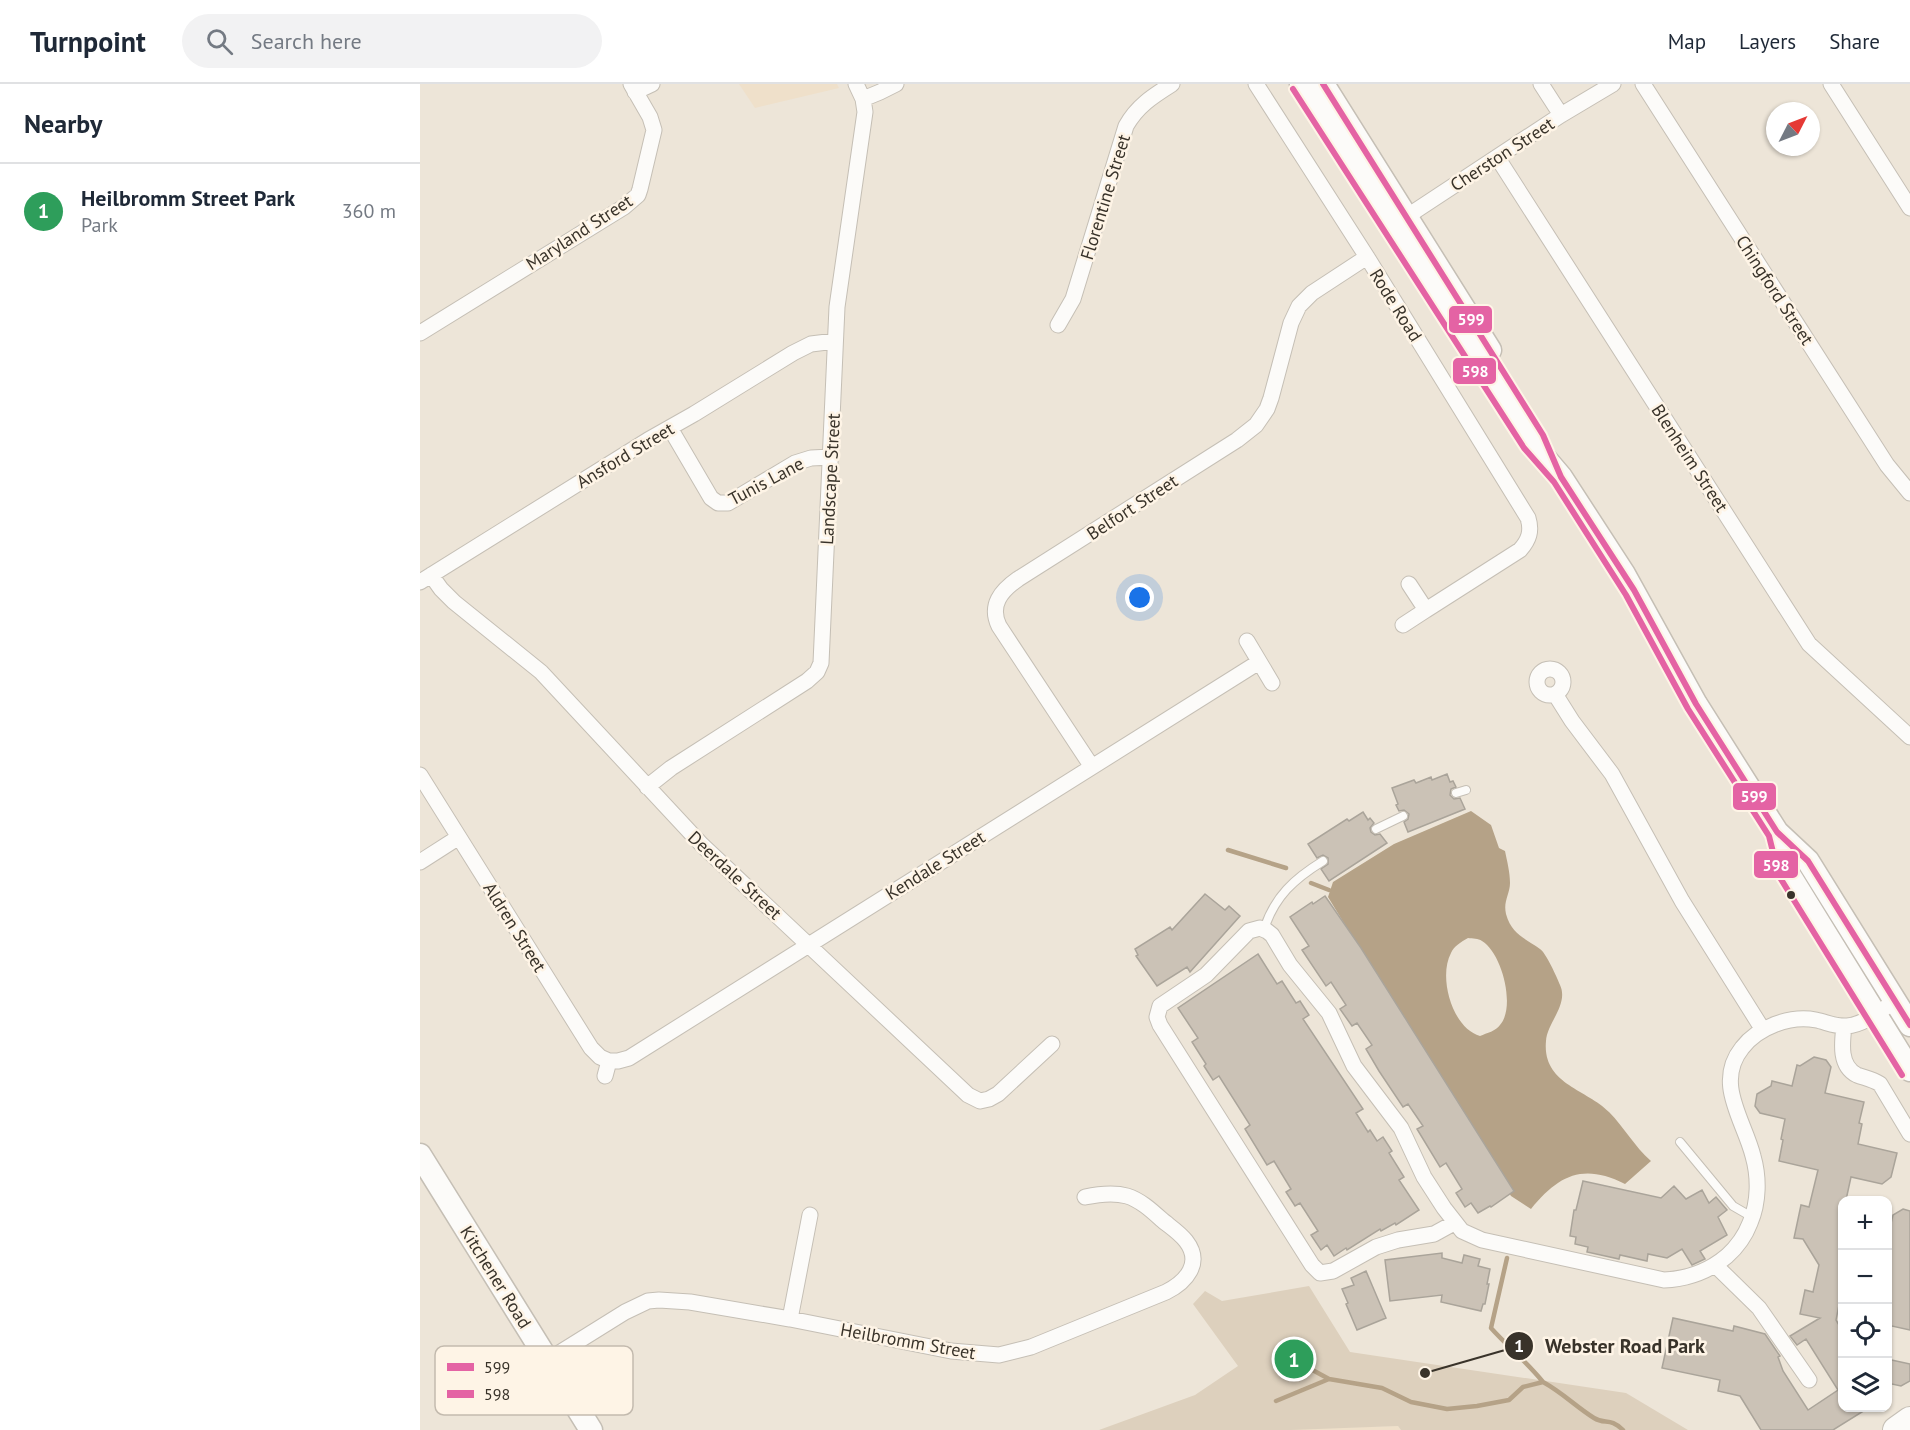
<!DOCTYPE html>
<meta charset="utf-8">
<style>
body{margin:0;font-family:"PT Sans",sans-serif;background:#f2f2f3;color:#1f2937}
.controls{position:absolute;right:18px;bottom:18px;display:grid;overflow:hidden;border-radius:12px;box-shadow:0 2px 4px #0004}
.controls button{width:54px;height:54px;display:grid;place-items:center;padding:0;border:0;border-bottom:2px solid #e0e1e3;background:#fff;color:#1f2937;font:30px sans-serif}
.compass{position:absolute;left:1346px;top:18px;width:54px;height:54px;border-radius:50%;background:#fff;box-shadow:0 2px 4px #0004;rotate:48deg}
.you{position:absolute;left:720px;top:514px;width:21px;height:21px;margin:-15px;border:4px solid #fff;border-radius:50%;background:#1a73e8;box-shadow:0 0 0 9px #1a73e833}
.badge{display:grid;place-items:center;width:39px;height:39px;border-radius:50%;background:#2563eb;color:#fff;font-size:20px;font-weight:700}
.pin{position:absolute;translate:-50% -50%;border:3px solid #fff;box-shadow:0 2px 6px #0006}
.list{margin:0;padding:0;list-style:none}
h2{display:flex;justify-content:space-between;align-items:center;height:78px;margin:0;padding:0 24px;font-size:26px}
h2 small{font-size:20px;font-weight:400;color:#747a83}
.list li{display:grid;grid-template-columns:39px 1fr auto;gap:18px;align-items:center;box-sizing:border-box;height:96px;padding:0 24px;border-top:2px solid #e0e1e3}
.list b{display:block;font-size:22px;white-space:nowrap}
.list p{margin:0;font-size:20px;white-space:nowrap;color:#747a83}
.list em{font-size:20px;font-style:normal;color:#747a83}
.icon{flex:none;width:33px;height:33px;fill:none;stroke:currentColor;stroke-width:2;stroke-linecap:round;stroke-linejoin:round}
.map{position:relative;flex:none;width:1490px;height:1346px;overflow:hidden}
header{display:flex;align-items:center;gap:36px;box-sizing:border-box;height:84px;padding:0 30px;background:#fff;border-bottom:2px solid #e0e1e3}
header strong{font-size:28px}
nav{display:flex;gap:33px;margin-inline-start:auto;font-size:21px}
.search{width:420px;height:54px;background:#f2f2f3;display:flex;align-items:center;gap:15px;box-sizing:border-box;padding:0 21px;border-radius:33px;color:#747a83;font-size:22px}
main{display:flex}
aside{flex:1;background:#fff}
.map>svg:first-child{display:block}
.built{fill:#efe0ca}
.green{fill:#ddd0bd}
.water{fill:#b5a287;fill-rule:evenodd}
.lines{fill:none;stroke-linecap:round;stroke-linejoin:round}
.stream{stroke:#b5a287;stroke-width:4.5}
.building{fill:#cbc2b6;stroke:#aaa49a;stroke-width:1.5}
.lane-casing{stroke:#c5bfb5;stroke-width:10}
.street-casing{stroke:#c5bfb5;stroke-width:17}
.secondary-casing{stroke:#c5bfb5;stroke-width:25}
.primary-casing{stroke:#c5bfb5;stroke-width:28}
.lane{stroke:#fcfbf9;stroke-width:8}
.street{stroke:#fcfbf9;stroke-width:15}
.secondary{stroke:#fcfbf9;stroke-width:22}
.primary{stroke:#fcfbf9;stroke-width:26}
.bus-1-casing{stroke:#fef4e6;stroke-width:10}
.bus-2-casing{stroke:#fef4e6;stroke-width:10}
.bus-1{stroke:#e463a4;stroke-width:6}
.bus-2{stroke:#e463a4;stroke-width:6}
.bus-dot{fill:#39332a;stroke:#fef4e6;stroke-width:2}
.labels{text-anchor:middle;dominant-baseline:central;stroke-width:5;stroke-linejoin:round;paint-order:stroke}
.street-label{font-size:18px;fill:#39332a;stroke:#fef4e6}
.key{fill:#fef4e6;stroke:#c3baae;stroke-width:1.5}
.key-label{font-size:16px;fill:#39332a}
.leader{fill:none;stroke:#39332a;stroke-width:2}
.callout-dot{fill:#39332a;stroke:#fef4e6;stroke-width:2}
.mark-label{font-size:18px;text-anchor:middle;font-weight:bold;fill:#fff}
.callout-label{font-size:20px;text-anchor:middle;font-weight:bold;fill:#39332a;stroke:#fef4e6;stroke-width:5;stroke-linejoin:round;paint-order:stroke}
.line-badge{stroke:#fef4e6;stroke-width:2}
.badge-label{font-size:16px;text-anchor:middle;font-weight:bold;fill:#fff}
</style>
<header>
<strong>Turnpoint</strong>
<div class="search"><svg class="icon" aria-label="search" viewBox="0 0 24 24"><circle cx="10" cy="10" r="6"/><path d="M15 15l6 6"/></svg>Search here</div>
<nav><a>Map</a><a>Layers</a><a>Share</a></nav>
</header>
<main>
<aside>
<h2>Nearby<small></small></h2>
<ul class="list">
<li><span class="badge" style="background:#2e9e5b">1</span><div><b>Heilbromm Street Park</b><p>Park</p></div><em>360 m</em></li>
</ul>
</aside>
<div class="map">
<svg width="1490" height="1346" viewBox="0 0 1490 1346">
<rect width="100%" height="100%" fill="#ede5d8"/>
<path class="built" d="M319 0H417L419 4 335 24Z
M978 1342 981 1346H871L873 1345Z"/>
<path class="green" d="M889 1202 930 1268 1206 1309 1268 1346H981L978 1342 871 1346H679L775 1311 818 1282 773 1220 785 1207 802 1217Z"/>
<path class="water" d="M1051 727 1071 741 1079 764 1085 767C1087 777 1090 788 1090 799 1090 810 1083 817 1086 830 1092 851 1105 854 1120 865 1126 869 1137 893 1140 901 1149 920 1127 939 1126 957 1122 1000 1166 1005 1189 1028 1204 1043 1214 1062 1231 1077L1205 1100C1163 1079 1139 1091 1111 1125L1091 1112 908 813 913 798 974 760ZM1048 854C1053 855 1058 854 1062 857 1082 869 1096 923 1080 941 1076 947 1067 949 1060 952 1032 944 1018 893 1031 869 1034 862 1041 858 1048 854Z"/>
<g class="lines">
<path class="stream" d="M808 766 866 784
M891 799 909 806
M1087 1174 1071 1244C1088 1263 1107 1278 1123 1298
M862 1261 876 1277 909 1295 962 1304 991 1318 1027 1325 1057 1322 1089 1316 1103 1303 1123 1298C1143 1309 1155 1322 1174 1334 1185 1341 1190 1333 1203 1346
M856 1317 909 1295"/>
</g>
<path class="building" d="M1027 690 1030 698 1033 697 1036 703 1031 705 1030 711 1034 715 1040 714 1045 725 988 748 984 738 988 735 989 730 984 726 979 727 976 721 978 720 972 704 994 696 996 699 1011 693 1012 696Z
M943 728 948 736 950 734 954 739 950 744 951 748 955 751 960 750 967 759 909 797 901 785 908 780V774L903 771 897 774 888 760 927 735 929 737Z
M785 810 805 826 809 822 820 832 770 888 767 883 737 902 716 872 718 871 715 865 750 843 752 846Z
M905 812 941 864 1094 1107 1071 1123 1070 1122 1058 1129 1051 1119 1045 1123 1036 1109 1042 1105 1026 1079 1020 1083 997 1045 1003 1042 988 1020 983 1023 959 987 946 965 952 961 937 939 932 942 920 925 926 921 911 898 906 902 882 866 889 862 870 833 892 818 893 820Z
M838 870 857 900 862 897 876 919 880 917 889 931 883 935 943 1025 936 1029 948 1048 950 1046 957 1057 963 1053 972 1067 969 1069 984 1093 979 1096 999 1126 976 1141 975 1139 961 1147 960 1145 927 1166 926 1164 914 1172 907 1161 901 1166 891 1151 898 1147 880 1119 875 1122 866 1108 871 1105 854 1077 847 1081 825 1045 830 1041 799 992 793 996 784 982 786 980 772 958 778 954 758 924Z
M1394 973 1406 976 1411 983 1405 1009 1444 1018 1439 1039 1442 1040 1438 1060 1477 1069 1471 1093 1462 1100 1431 1093 1426 1116H1422V1206L1416 1236 1422 1246V1323H1450L1413 1346H1341L1320 1312 1298 1307 1300 1296 1242 1284 1253 1234 1313 1247 1314 1242 1345 1250 1360 1272 1358 1273 1363 1287 1388 1326 1418 1306 1386 1255 1377 1261 1370 1252 1400 1234 1380 1230 1385 1206 1393 1208 1399 1181 1383 1155 1374 1154 1381 1121 1389 1123 1398 1086 1359 1077 1363 1056 1361 1055 1365 1035 1340 1029 1335 1022 1337 1010 1351 1002 1352 997 1372 1002 1377 981 1380 982Z
M1163 1097 1241 1114 1254 1102 1266 1115 1282 1106 1289 1119 1296 1113 1307 1126 1298 1133 1307 1151 1280 1167 1285 1175 1272 1181 1262 1165 1247 1174 1228 1170 1227 1177 1200 1171 1199 1175 1167 1168 1168 1163 1155 1160 1156 1153 1150 1152 1154 1126H1156Z
M1483 1125 1490 1127V1246L1467 1241V1156L1473 1131Z
M1022 1169V1174L1042 1179 1044 1171 1060 1175 1058 1182 1070 1185 1067 1200H1069L1065 1220H1063L1061 1227 1021 1218 1022 1211 970 1217 965 1176Z
M946 1187 966 1234 937 1246 926 1220 928 1219 922 1205 934 1201 931 1194Z
M1467 1275 1490 1280V1297L1481 1302 1467 1299Z"/>
<g class="lines">
<g class="lane-casing">
<path id="lane" d="M1036 709 1046 706
M956 745 983 732
M844 845C855 812 874 795 903 777
M1260 1058 1313 1122 1332 1133"/>
</g>
<g class="street-casing">
<path id="street" d="M836 0 947 173 1108 434C1112 447 1109 456 1100 466L1006 526
M1121 0 1141 31
M1223 0 1467 381 1490 409
M1411 0 1490 124
M215 8 232 0
M443 15 460 8 476 0
M1077 73 1389 560 1490 653
M980 137 1141 31 1193 0
M638 241 653 215 706 42C717 22 733 12 752 0
M0 249 204 123 218 111 220 105 234 46 230 33 211 0
M250 344 291 414 298 419H308L375 379 391 374 411 373
M11 491 21 505 34 518 121 588 282 761 548 1011 560 1017 569 1015 578 1010 632 960
M0 498 228 356 274 330 373 269 391 260 415 257
M983 541 1006 526 989 500
M827 557 852 599
M1117 598a13 13 0 1 1 26 0a13 13 0 1 1-26 0Z
M1135 610 1152 637 1192 690 1262 817 1343 946
M672 683 579 542C569 521 581 507 598 495L817 356 836 341 847 325 851 314 871 239 879 222 892 209 947 173
M0 691 171 964 180 973 189 977 185 992
M227 703 251 684 387 597 397 588 401 579 417 223 445 28 443 15 436 0
M0 778 39 753
M1424 942C1422 959 1419 982 1437 991 1445 994 1452 995 1460 1000L1490 1050
M189 977H198L209 974 839 578
M1034 1139 1014 1150 978 1156 956 1163 913 1187 900 1189 892 1181 740 941 737 933 740 922 786 891 829 847 840 844 847 847 852 851 870 881 909 929 934 982 981 1044 1004 1093 1024 1124 1042 1147 1062 1156 1244 1196C1268 1195 1288 1188 1307 1172 1317 1163 1325 1152 1330 1139 1339 1118 1339 1093 1333 1072 1324 1036 1294 999 1322 964 1338 943 1370 931 1396 936 1406 938 1416 943 1427 942 1444 941 1461 926 1475 917
M1295 1181 1339 1224 1389 1296
M370 1235 390 1131
M128 1276 205 1228 228 1217 239 1216 270 1218 370 1235 531 1267 579 1271 611 1263 746 1208C766 1198 783 1179 766 1157 759 1148 749 1142 741 1135 731 1126 720 1116 707 1112 693 1108 679 1110 665 1113"/>
</g>
<g class="secondary-casing">
<path id="secondary" d="M881 0 1112 359 1141 393 1204 490 1276 620 1357 748 1388 777 1490 941
M903 0 1070 266
M1357 748 1367 787 1490 986
M0 1071 171 1346"/>
</g>
<g class="primary-casing">
<path id="primary" d="M1476 1346 1490 1336"/>
</g>
<use href="#lane" class="lane"/>
<use href="#street" class="street"/>
<use href="#secondary" class="secondary"/>
<use href="#primary" class="primary"/>
<g class="bus-1-casing">
<path id="bus-1" d="M903 0 1123 351 1141 393 1214 506 1276 620 1357 748 1388 777 1490 941"/>
</g>
<g class="bus-2-casing">
<path id="bus-2" d="M873 5 1104 364 1134 398 1206 511 1268 625 1349 752 1359 792 1482 991"/>
</g>
<use href="#bus-1" class="bus-1"/>
<use href="#bus-2" class="bus-2"/>
</g>
<circle class="bus-dot" cx="1371" cy="811" r="5"/>
<g class="labels">
<g class="street-label">
<text transform="translate(1082 70) rotate(-33)">Cherston Street</text>
<text transform="translate(685 113) rotate(-73)">Florentine Street</text>
<text transform="translate(159 148) rotate(-33)">Maryland Street</text>
<text transform="translate(1355 206) rotate(57)">Chingford Street</text>
<text transform="translate(976 221) rotate(58)">Rode Road</text>
<text transform="translate(205 371) rotate(-31)">Ansford Street</text>
<text transform="translate(1270 374) rotate(57)">Blenheim Street</text>
<text transform="translate(410 395) rotate(-87)">Landscape Street</text>
<text transform="translate(346 397) rotate(-28)">Tunis Lane</text>
<text transform="translate(712 423) rotate(-33)">Belfort Street</text>
<text transform="translate(515 781) rotate(-32)">Kendale Street</text>
<text transform="translate(315 791) rotate(43)">Deerdale Street</text>
<text transform="translate(95 843) rotate(58)">Aldren Street</text>
<text transform="translate(76 1193) rotate(58)">Kitchener Road</text>
<text transform="translate(488 1257) rotate(10)">Heilbromm Street</text>
</g>
</g>
<rect x="15" y="1262" width="198" height="69" rx="9" class="key"/>
<rect x="27" y="1279" width="27" height="8" fill="#e463a4"/>
<rect x="27" y="1306" width="27" height="8" fill="#e463a4"/>
<g class="key-label">
<text x="64" y="1289">599</text>
<text x="64" y="1316">598</text>
</g>
<path class="leader" d="M1005 1289L1099 1262"/>
<g class="callout-dot">
<circle cx="1005" cy="1289" r="6"/>
<circle cx="1099" cy="1262" r="15"/>
</g>
<g class="mark-label">
<text x="1099" y="1268">1</text>
</g>
<g class="callout-label">
<text x="1205" y="1269">Webster Road Park</text>
</g>
<g class="line-badge">
<rect x="1028" y="221" width="45" height="29" rx="6" fill="#e463a4"/>
<rect x="1032" y="273" width="45" height="28" rx="6" fill="#e463a4"/>
<rect x="1312" y="698" width="45" height="29" rx="6" fill="#e463a4"/>
<rect x="1333" y="766" width="46" height="29" rx="6" fill="#e463a4"/>
</g>
<g class="badge-label">
<text x="1051" y="241">599</text>
<text x="1055" y="293">598</text>
<text x="1334" y="718">599</text>
<text x="1356" y="787">598</text>
</g>
</svg>
<div class="controls">
<button>+</button>
<button>−</button>
<button><svg class="icon" aria-label="locate" viewBox="0 0 24 24"><circle cx="12" cy="12" r="6"/><path d="M12 2v4M12 18v4M2 12h4M18 12h4"/></svg></button>
<button><svg class="icon" aria-label="layers" viewBox="0 0 24 24"><path d="M12 4l9 5-9 5-9-5zM3 14l9 5 9-5"/></svg></button>
</div>
<svg class="compass" viewBox="-18 -18 36 36"><path d="M0-13l5 13h-10z" fill="#e53935"/><path d="M0 13l5-13h-10z" fill="#747a83"/></svg>
<div class="you"></div>
<div class="pin badge" style="left:874px;top:1275px;background:#2e9e5b">1</div>
</div>
</main>
